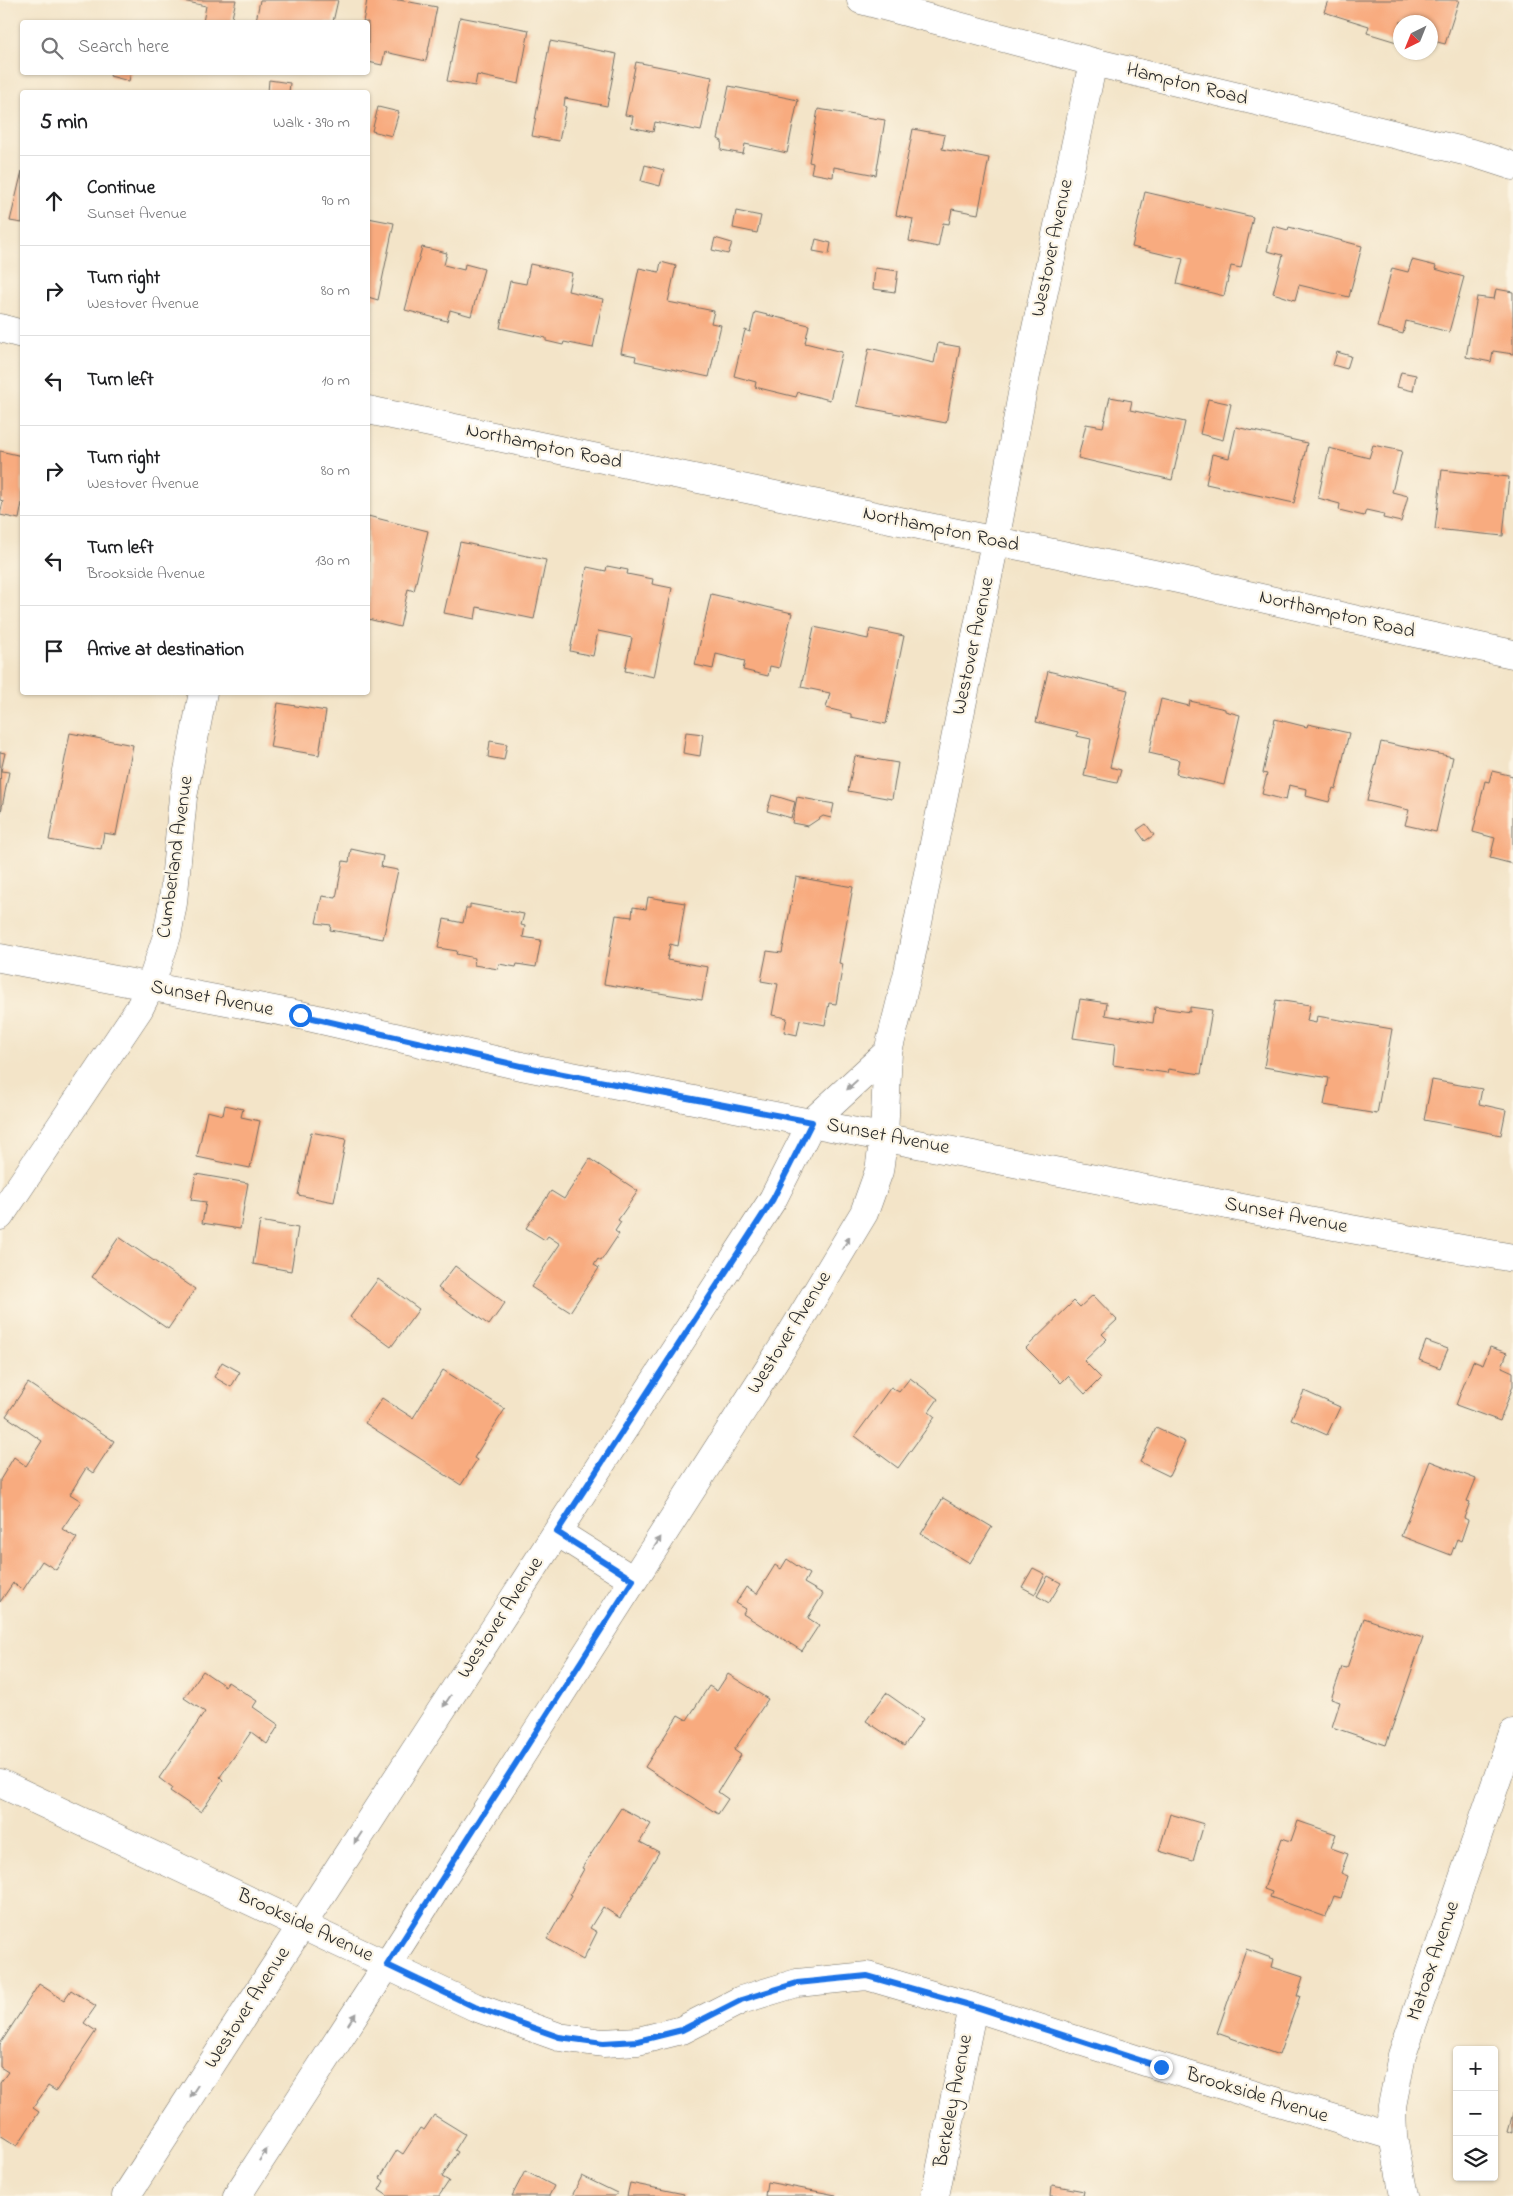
<!DOCTYPE html>
<meta charset="utf-8">
<style>
body{margin:0;font-family:"Indie Flower",sans-serif;background:#f6f6f6;color:#202124}
.controls{position:absolute;right:15px;bottom:15px;display:grid;overflow:hidden;border-radius:5px;box-shadow:0 1px 4px #0004}
.controls button{width:45px;height:45px;display:grid;place-items:center;padding:0;border:0;border-bottom:1px solid #e0e0e0;background:#fff;color:#202124;font:25px sans-serif}
.compass{position:absolute;left:1393px;top:15px;width:45px;height:45px;border-radius:50%;background:#fff;box-shadow:0 1px 4px #0004;rotate:223deg}
.stop{position:absolute;width:15px;height:15px;margin:-11px;border:4px solid #1a73e8;border-radius:50%;background:#fff}
.stop.end{background:#1a73e8;border-color:#fff;box-shadow:0 1px 5px #0008}
.list{margin:0;padding:0;list-style:none}
h2{display:flex;justify-content:space-between;align-items:center;height:65px;margin:0;padding:0 20px;font-size:21px}
h2 small{font-size:16px;font-weight:400;color:#757577}
.list li{display:grid;grid-template-columns:32px 1fr auto;gap:15px;align-items:center;box-sizing:border-box;height:90px;padding:0 20px;border-top:1px solid #e0e0e0}
.list b{display:block;font-size:19px;white-space:nowrap}
.list p{margin:0;font-size:16px;white-space:nowrap;color:#757577}
.list em{font-size:16px;font-style:normal;color:#757577}
.icon{flex:none;width:28px;height:28px;fill:none;stroke:currentColor;stroke-width:2;stroke-linecap:round;stroke-linejoin:round}
.map{position:relative;flex:none;width:1513px;height:2196px;overflow:hidden}
.search{position:absolute;background:#fff;box-shadow:0 1px 4px #0004;left:20px;top:20px;width:350px;height:55px;display:flex;align-items:center;gap:12px;box-sizing:border-box;padding:0 18px;border-radius:5px;color:#757577;font-size:19px}
.panel{position:absolute;background:#fff;box-shadow:0 1px 4px #0004;left:20px;top:90px;width:350px;height:605px;border-radius:5px}
.map>svg:first-child{display:block}
.building{fill:#f8ab7f}
.lines{fill:none;stroke-linecap:round;stroke-linejoin:round}
.minor-casing{stroke:#716c62;stroke-width:29}
.minor{stroke:#fff;stroke-width:28}
.oneway{fill:#a0a0a0}
.route{stroke:#1a73e8;stroke-width:6}
.labels{text-anchor:middle;dominant-baseline:central;stroke-width:4.5;stroke-linejoin:round;paint-order:stroke}
.street-label{font-size:20px;fill:#2b2b2b;stroke:#fcf5e5}
</style>
<div class="map">
<svg width="1513" height="2196" viewBox="0 0 1513 2196">
<rect width="100%" height="100%" fill="#fcf5e5"/>
<filter id="ink" filterUnits="userSpaceOnUse"><feTurbulence type="fractalNoise" baseFrequency=".02" numOctaves="2"/><feDisplacementMap in="SourceGraphic" scale="10" xChannelSelector="R" yChannelSelector="G"/><feConvolveMatrix kernelMatrix="1 2 1 2 8 2 1 2 1" color-interpolation-filters="sRGB"/></filter>
<filter id="wash" filterUnits="userSpaceOnUse"><feTurbulence type="fractalNoise" baseFrequency=".0096" numOctaves="4" result="noise"/><feDisplacementMap in="SourceGraphic" scale="20" xChannelSelector="R" yChannelSelector="G"/><feGaussianBlur stdDeviation="1.12" result="paint"/><feColorMatrix in="noise" values="0 0 0 0 0 0 0 0 0 0 0 0 0 0 0 0 0 1.4 0 .05"/><feComposite in="paint" operator="in"/></filter>
<g filter="url(#wash)">
<rect width="100%" height="100%" fill="#f3e4c8"/>
<g id="blocks">
<path class="building" d="M178 0H236L231 22H203L206 6Z
M260 0H338L333 22H265L256 21Z
M367 0H399L437 7 426 61 385 52 382 65 368 62V22H363Z
M1328 0H1459L1445 44 1430 40V22H1400V43L1367 33 1369 26 1324 12Z
M460 17 529 30 519 84 477 75 475 86 447 81Z
M550 41 617 54 607 106 565 98 564 106 566 107 559 141 532 136Z
M636 62 712 77 701 131 655 122 653 132 631 127 633 116 625 115Z
M111 72H131L129 81 110 76Z
M269 80 290 83 289 92H268Z
M729 86 798 100 787 153 745 144 743 154 721 150 722 141 718 139Z
M378 107 399 112 392 136 372 131Z
M818 109 885 120 876 175 834 167 833 177 811 173 813 163 809 162Z
M913 129 945 135 942 149 989 158 978 214 952 209 949 224 943 223 938 247 909 241 913 219 896 215Z
M645 165 664 170 660 186 641 181Z
M22 171V223L10 221Z
M1145 192 1253 217 1241 268 1231 266 1224 296 1177 284 1183 259 1132 247Z
M736 211 761 216 757 233 733 228Z
M368 218 394 223 378 300 368 297Z
M1273 226 1288 230 1289 227 1362 246 1349 297 1299 285 1295 300 1273 293 1283 255 1267 251Z
M715 238 732 243 728 254 712 250Z
M816 239 831 243 829 254 813 251Z
M422 247 447 253 444 265 464 270 465 264 484 269 471 316 450 310 447 321 405 310Z
M1412 260 1436 266 1435 269 1464 277 1449 332 1406 321 1403 334 1377 327 1392 268 1408 272Z
M661 262 676 266 668 302 714 311 711 323 721 325 709 377 635 361 636 356 621 353 639 268 659 272Z
M530 264 572 273 568 291 603 299 593 348 564 342 563 345 546 341V338L500 328 510 281 526 284Z
M875 268 898 271 895 292 873 289Z
M1496 289 1513 292V354L1493 351 1491 362 1466 357 1477 297 1494 299Z
M755 312 809 325 805 343 842 352 830 400 798 392 796 397 755 387 756 382 734 376 745 330 750 332Z
M938 343 960 347 946 423 857 406 869 348 934 363Z
M1337 352 1351 356 1347 369 1333 365Z
M1401 372 1416 375 1413 391 1397 387Z
M1110 397 1132 401 1130 410 1185 422 1172 480 1078 458 1086 424 1103 427Z
M1208 399 1231 404 1223 440 1200 434Z
M1236 427 1307 443 1294 503 1206 484 1212 454 1229 458Z
M1373 445 1402 451 1392 492 1408 496 1401 522 1383 518 1384 514 1366 510 1364 516 1339 510 1340 504 1318 498 1329 448 1369 458Z
M0 451 22 456V503L19 519 0 515 3 501 0 500Z
M1442 470 1509 477 1503 536 1435 529Z
M368 516 428 531 414 591 408 589 400 627 368 619Z
M460 542 546 560 534 619 477 607 475 619 444 613Z
M607 566 628 570 627 574 653 579 652 584 672 588 654 677 625 671 632 638 598 631 593 656 570 651 587 567 606 571Z
M711 594 792 613 779 668 770 666 768 676 743 670 745 661 716 654 713 669 695 665Z
M814 627 868 639 870 629 904 636 886 724 851 717V714L826 708 830 693 801 687Z
M1048 671 1128 690 1110 767 1121 770 1117 783 1084 776 1091 739 1077 736 1078 732 1036 722Z
M1161 699 1189 706 1190 701 1225 709V711L1240 715 1224 785 1176 774 1179 760 1149 753Z
M278 703 326 711 319 755 270 747Z
M1275 719 1307 727 1308 724 1349 733 1336 789 1333 788 1329 802 1306 796 1307 789 1289 785 1286 800 1262 794 1267 774 1263 773Z
M686 732 703 734 700 756 683 753Z
M70 733 133 745 116 835 104 833 101 849 49 840Z
M490 741 507 744 504 760 488 757Z
M1381 742 1453 757 1436 832 1405 825 1409 810 1367 801Z
M0 752 5 753 1 771 9 772 1 812Z
M855 756 898 763 892 799 848 791Z
M1492 771 1513 776V864L1490 858 1495 838 1473 832 1485 781 1489 782Z
M772 795 795 802 791 818 767 811Z
M797 797 834 804 831 818 823 816 808 826 792 823Z
M1146 824 1154 835 1145 841 1137 830Z
M351 849 383 856 381 867 398 870 383 939 330 930 331 925 316 923 322 896 336 898 343 861 349 862Z
M796 877 853 887 839 963 843 964 836 1004 829 1003 825 1025 800 1020 797 1035 784 1032 787 1018 772 1015 778 984 761 981 767 951 782 953Z
M648 897 685 903 678 946 670 944 667 960 708 967 702 1000 604 984 616 915 632 917 633 907 646 909Z
M470 904 524 914 521 925 525 926 523 937 541 940 536 967 517 964 516 967 499 964 498 969 474 965 475 958 456 954 457 951 438 948 444 919 463 923 466 908H470Z
M1080 999 1107 1003 1105 1015 1153 1023 1155 1007 1190 1012V1007L1212 1010 1201 1074 1168 1069 1167 1073 1113 1065 1115 1044 1073 1038Z
M1276 1000 1310 1005 1307 1021 1316 1023 1317 1016 1392 1029 1377 1114 1324 1105 1329 1078 1264 1067Z
M1432 1080 1482 1089 1479 1104 1506 1110 1501 1135 1424 1120Z
M225 1105 243 1109 241 1117 260 1121 250 1168 197 1157 207 1111 223 1115Z
M311 1132 346 1139 334 1202 298 1195Z
M590 1159 638 1191 618 1220 621 1222 615 1231 619 1234 601 1261 598 1259 594 1265 599 1268 570 1312 531 1287 560 1244 548 1236 545 1240 526 1228 551 1191 564 1199Z
M196 1174 248 1183 240 1229 202 1223 206 1202 191 1200Z
M260 1221 298 1228 291 1271 253 1264Z
M119 1237 195 1289 168 1329 92 1277Z
M455 1266 505 1303 489 1325 438 1288Z
M378 1279 419 1309 391 1347 350 1317Z
M1093 1295 1117 1320 1102 1334 1107 1339 1084 1361 1101 1378 1085 1394 1068 1376 1061 1383 1026 1348 1074 1301 1080 1307Z
M1426 1341 1448 1349 1440 1368 1419 1360Z
M1490 1347 1507 1353 1502 1367 1513 1372V1386L1500 1421 1456 1405 1473 1361 1483 1365Z
M222 1362 240 1372 231 1387 214 1377Z
M443 1370 505 1409 474 1458 477 1460 461 1485 365 1423 382 1398 413 1418Z
M910 1378 938 1399 929 1412 935 1417 898 1468 855 1436 891 1387 899 1392Z
M28 1383 114 1441 93 1473 86 1468 70 1494 81 1501 62 1529 77 1538 56 1570 42 1561 23 1590 13 1583 0 1602V1480L14 1457 26 1466 42 1441 6 1416Z
M1304 1391 1340 1407 1327 1435 1291 1419Z
M1156 1428 1185 1442 1169 1476 1140 1462Z
M1430 1461 1476 1479 1467 1501 1470 1502 1464 1518 1468 1520 1461 1541 1457 1539 1451 1555 1401 1536Z
M943 1498 992 1527 970 1563 921 1534Z
M787 1559 809 1574 804 1583 823 1594 808 1618 819 1625 802 1651 743 1614 746 1609 736 1603 746 1587 757 1594 775 1565 781 1569Z
M1033 1568 1045 1574 1035 1594 1022 1587Z
M1048 1576 1061 1583 1049 1603 1037 1596Z
M1364 1618 1423 1638 1386 1745 1332 1727 1340 1702 1331 1699 1342 1667 1347 1668Z
M203 1671 225 1686 228 1682 257 1701 253 1707 279 1725 267 1744 251 1732 220 1777 223 1780 201 1812 170 1791 172 1788 159 1778 205 1712 184 1698Z
M728 1674 768 1699 734 1750 741 1755 718 1792 728 1799 718 1814 645 1767 678 1715 687 1720 709 1686 717 1691Z
M886 1693 923 1719 904 1746 866 1721Z
M621 1808 651 1824 640 1842 659 1852 620 1918 603 1907 590 1928 597 1932 583 1960 547 1939 572 1895 570 1894 584 1869 582 1868Z
M1170 1814 1204 1824 1193 1861 1159 1851Z
M1298 1821 1336 1834 1331 1848 1348 1854 1341 1873 1348 1876 1341 1898 1334 1896 1326 1917 1270 1897 1272 1892 1264 1889 1282 1838 1291 1841Z
M1246 1949 1274 1959 1272 1967 1303 1977 1297 1996H1300L1279 2055 1217 2033Z
M39 1984 64 2000 71 1990 96 2006 84 2023 96 2031 56 2091 48 2086 33 2108 39 2112 17 2146 0 2135V2083L8 2072 0 2067V2044Z
M1513 2113V2133L1508 2131Z
M434 2115 465 2134 455 2150 458 2152 442 2177 449 2181 439 2196H388L379 2190 384 2181 380 2178 397 2150 403 2154 420 2128 424 2130Z
M525 2171 554 2186 549 2196H512Z
M582 2176 617 2193 615 2196H572Z
M767 2182 836 2195V2196H765Z
M630 2183 684 2194 683 2196H627Z
M1052 2185 1084 2191 1083 2196H1051Z"/>
</g>
</g>
<g filter="url(#ink)">
<use href="#blocks" fill-opacity="0" stroke="#716c62" stroke-width="1"/>
<g class="lines">
<g class="minor-casing">
<path id="minor" d="M861 0 1093 62 1476 154 1513 166
M0 328 22 334
M368 410 1178 579 1410 632 1513 654
M0 958 300 1015 521 1066 1334 1226 1513 1258
M0 1216 139 1009 150 987 167 936 173 903 183 797 203 692
M557 1532 633 1580
M0 1783 475 2007 559 2037 603 2043 638 2041 682 2030 741 2000 797 1983 867 1976 973 2007 1161 2067 1393 2136
M126 2196 773 1199 812 1122 888 1052
M237 2196 387 1965 790 1336 864 1213 879 1171 884 1136 888 1052 908 972 995 542 1022 394 1093 62
M935 2196 973 2007
M1404 2196 1393 2136 1392 2106 1402 2055 1513 1733"/>
</g>
<use href="#minor" class="minor"/>
</g>
<defs><path id="oneway-solid" d="M-6-.8H1V-3.2L6.5 0L1 3.2V.8H-6Z" transform="scale(1.25)"/></defs>
<g class="oneway">
<use href="#oneway-solid" transform="translate(852 1085) rotate(137)"/>
<use href="#oneway-solid" transform="translate(846 1243) rotate(-59)"/>
<use href="#oneway-solid" transform="translate(657 1543) rotate(-57)"/>
<use href="#oneway-solid" transform="translate(447 1701) rotate(123)"/>
<use href="#oneway-solid" transform="translate(358 1838) rotate(123)"/>
<use href="#oneway-solid" transform="translate(352 2019) rotate(-57)"/>
<use href="#oneway-solid" transform="translate(194 2091) rotate(123)"/>
<use href="#oneway-solid" transform="translate(263 2155) rotate(-57)"/>
</g>
</g>
<g class="lines" filter="url(#ink)">
<path class="route" d="M300 1015 521 1066 812 1122 773 1199 557 1532 633 1580 387 1965 475 2007 559 2037 603 2043 638 2041 682 2030 741 2000 797 1983 867 1976 973 2006 1161 2067"/>
</g>
<g class="labels">
<g class="street-label">
<text transform="translate(1187 85) rotate(14)">Hampton Road</text>
<text transform="translate(1053 248) rotate(-78)">Westover Avenue</text>
<text transform="translate(544 447) rotate(12)">Northampton Road</text>
<text transform="translate(941 530) rotate(12)">Northampton Road</text>
<text transform="translate(1337 615) rotate(13)">Northampton Road</text>
<text transform="translate(974 646) rotate(-78)">Westover Avenue</text>
<text transform="translate(176 857) rotate(-82)">Cumberland Avenue</text>
<text transform="translate(212 999) rotate(11)">Sunset Avenue</text>
<text transform="translate(888 1137) rotate(11)">Sunset Avenue</text>
<text transform="translate(1286 1216) rotate(11)">Sunset Avenue</text>
<text transform="translate(790 1333) rotate(-58)">Westover Avenue</text>
<text transform="translate(501 1618) rotate(-57)">Westover Avenue</text>
<text transform="translate(305 1926) rotate(25)">Brookside Avenue</text>
<text transform="translate(1434 1961) rotate(-71)">Matoax Avenue</text>
<text transform="translate(248 2008) rotate(-57)">Westover Avenue</text>
<text transform="translate(1257 2096) rotate(17)">Brookside Avenue</text>
<text transform="translate(954 2101) rotate(-79)">Berkeley Avenue</text>
</g>
</g>
</svg>
<div class="controls">
<button>+</button>
<button>−</button>
<button><svg class="icon" aria-label="layers" viewBox="0 0 24 24"><path d="M12 4l9 5-9 5-9-5zM3 14l9 5 9-5"/></svg></button>
</div>
<svg class="compass" viewBox="-18 -18 36 36"><path d="M0-13l5 13h-10z" fill="#e53935"/><path d="M0 13l5-13h-10z" fill="#757577"/></svg>
<div class="stop" style="left:300px;top:1015px"></div>
<div class="stop end" style="left:1161px;top:2067px"></div>
<div class="search"><svg class="icon" aria-label="search" viewBox="0 0 24 24"><circle cx="10" cy="10" r="6"/><path d="M15 15l6 6"/></svg>Search here</div>
<section class="panel">
<h2>5 min<small>Walk · 390 m</small></h2>
<ul class="list">
<li><svg class="icon" aria-label="ahead" viewBox="0 0 24 24"><path d="M12 20V5M6 11l6-6 6 6"/></svg><div><b>Continue</b><p>Sunset Avenue</p></div><em>90 m</em></li>
<li><svg class="icon" aria-label="right" viewBox="0 0 24 24"><path d="M7 20v-9h11M14 6l5 5-5 5"/></svg><div><b>Turn right</b><p>Westover Avenue</p></div><em>80 m</em></li>
<li><svg class="icon" aria-label="left" viewBox="0 0 24 24"><path d="M17 20v-9H6M10 6l-5 5 5 5"/></svg><div><b>Turn left</b></div><em>10 m</em></li>
<li><svg class="icon" aria-label="right" viewBox="0 0 24 24"><path d="M7 20v-9h11M14 6l5 5-5 5"/></svg><div><b>Turn right</b><p>Westover Avenue</p></div><em>80 m</em></li>
<li><svg class="icon" aria-label="left" viewBox="0 0 24 24"><path d="M17 20v-9H6M10 6l-5 5 5 5"/></svg><div><b>Turn left</b><p>Brookside Avenue</p></div><em>130 m</em></li>
<li><svg class="icon" aria-label="arrive" viewBox="0 0 24 24"><path d="M6 21V4h12l-3 4 3 4H6"/></svg><div><b>Arrive at destination</b></div></li>
</ul>
</section>
</div>
